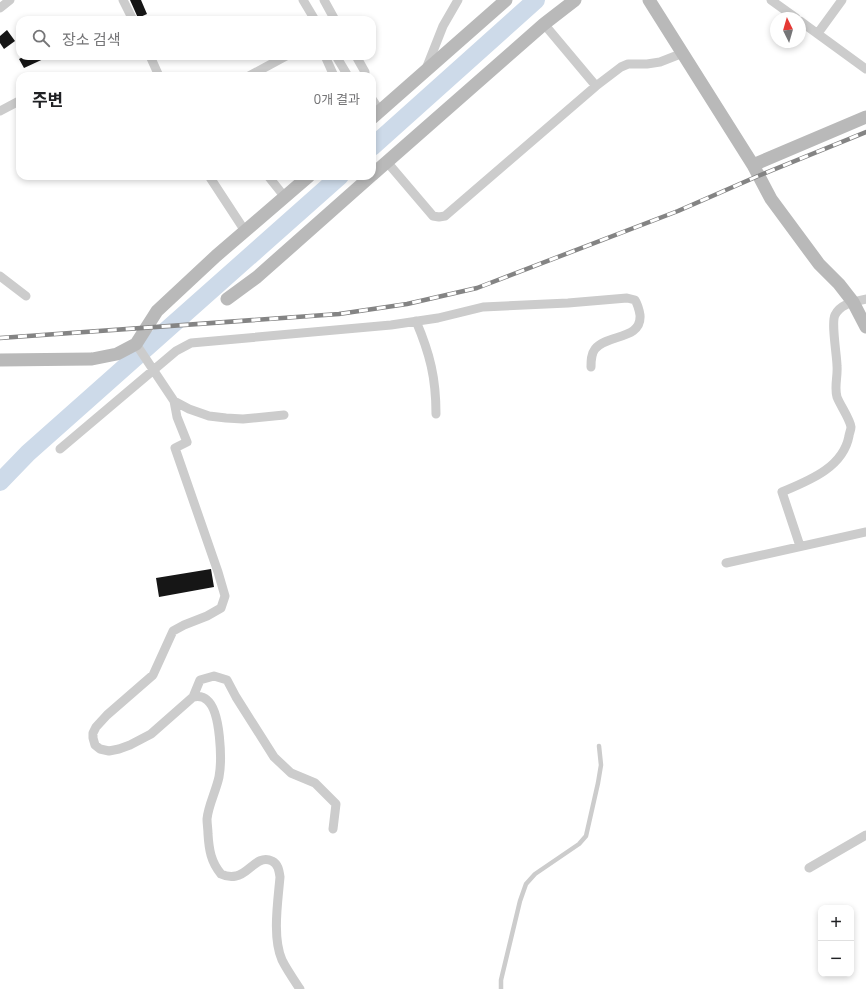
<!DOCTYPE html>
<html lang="ko">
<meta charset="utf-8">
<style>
body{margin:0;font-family:"Exo 2","Noto Sans KR",sans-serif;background:#f6f6f6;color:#202124}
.controls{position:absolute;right:12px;bottom:12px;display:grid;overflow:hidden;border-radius:8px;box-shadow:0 2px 6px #0003}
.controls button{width:36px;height:36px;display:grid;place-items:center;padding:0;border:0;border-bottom:1px solid #e0e0e0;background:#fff;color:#202124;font:20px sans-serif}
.compass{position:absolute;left:770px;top:12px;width:36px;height:36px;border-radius:50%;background:#fff;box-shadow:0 2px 6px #0003;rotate:355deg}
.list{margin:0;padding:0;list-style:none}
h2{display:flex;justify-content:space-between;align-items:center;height:52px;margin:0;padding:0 16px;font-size:17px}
h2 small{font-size:13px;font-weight:400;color:#757577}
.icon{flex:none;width:22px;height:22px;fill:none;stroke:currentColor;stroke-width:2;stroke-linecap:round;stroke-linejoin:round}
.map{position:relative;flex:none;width:866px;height:989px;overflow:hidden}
.search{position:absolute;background:#fff;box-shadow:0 2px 6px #0003;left:16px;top:16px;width:360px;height:44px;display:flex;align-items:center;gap:10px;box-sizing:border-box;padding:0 14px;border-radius:12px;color:#757577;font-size:15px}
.panel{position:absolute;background:#fff;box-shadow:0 2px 6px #0003;left:16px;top:72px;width:360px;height:108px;border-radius:12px}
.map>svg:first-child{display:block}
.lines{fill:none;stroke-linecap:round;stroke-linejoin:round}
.river{stroke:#cddae9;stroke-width:18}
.building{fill:#161616}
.lane{stroke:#ccc;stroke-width:4.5}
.street{stroke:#ccc;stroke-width:9}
.secondary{stroke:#b9b9b9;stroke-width:13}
.rail-casing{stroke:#848484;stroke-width:4.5}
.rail{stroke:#fff;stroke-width:3;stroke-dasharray:9;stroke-linecap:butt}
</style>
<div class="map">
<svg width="866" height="989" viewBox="0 0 866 989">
<rect width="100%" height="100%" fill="#fff"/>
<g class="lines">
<path class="river" d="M372 147 536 0
M0 482 28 453 340 176"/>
</g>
<path class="building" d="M130 0H141L147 14 138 18Z
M7 30 15 41 4 49 0 43V36Z
M25 56H50L24 68 19 59Z
M211 569 214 587 159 597 156 578Z"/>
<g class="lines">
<path class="lane" d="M501 989V980L520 901 526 884 535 874 579 844 586 836 598 783 601 765 599 746"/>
<path class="street" d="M123 0 133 20
M303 0 315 20
M324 0 335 20
M771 0 796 18
M0 8 10 0
M800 21 866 69
M544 24 596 86
M818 33 842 0
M150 56 159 76
M325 56 334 76
M336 56 348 76
M356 56 365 72 364 76
M426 69 443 26 458 0
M249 76 286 56
M372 99 380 111
M0 111 19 101
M387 162 433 216 439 217 445 216 596 86 621 67 628 64H647L660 62 683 53
M209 176 245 231
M268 176 284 196
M0 276 26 296
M416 321C430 354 436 378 436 414
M136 344 174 401 189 409 209 416 226 418 243 419 284 415
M174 401 177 417 187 442 175 448 218 572 225 596 221 608 207 616 184 625 173 631 153 675 107 715 96 727 93 733V738L95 745 100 749 109 751 119 749 130 745 151 734 193 697 200 680 214 676 227 680 236 697 274 757 291 773 315 783 336 804 333 829
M60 449 176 351 191 343 391 325 438 318 483 307 568 303 627 298 635 300C638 305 639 309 640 315 642 340 607 334 595 349 591 354 591 361 591 367
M800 546 782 492C808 481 843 468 849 436 849 434 851 430 851 427 850 419 840 405 837 397 834 387 838 376 837 366 837 356 831 323 835 315 841 303 855 302 866 299
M726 563 866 532
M193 697C198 696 203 696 207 700 221 711 222 761 219 777 216 791 208 806 207 819 207 824 208 829 208 834 209 850 211 862 221 874 225 876 231 877 236 876 249 874 257 854 272 861 278 864 279 870 280 877 278 901 272 937 282 960 287 970 294 980 300 989
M809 868 866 835"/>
<path class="secondary" d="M649 0 753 165 771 199 819 264 839 284 853 302 866 327
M372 118 506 0
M753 165 866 117
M372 175 544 24 575 0
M227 299 257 277 371 176
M0 360 92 359 117 354 136 344 157 311 216 256 309 176"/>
<g class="rail-casing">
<path id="rail" d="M0 338 339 314 407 304 477 288 678 211 758 176 866 132"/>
</g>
<use href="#rail" class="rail"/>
</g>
</svg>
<div class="controls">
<button>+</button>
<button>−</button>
</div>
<svg class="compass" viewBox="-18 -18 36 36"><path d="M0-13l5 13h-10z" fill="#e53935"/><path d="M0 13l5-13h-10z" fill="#757577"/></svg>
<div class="search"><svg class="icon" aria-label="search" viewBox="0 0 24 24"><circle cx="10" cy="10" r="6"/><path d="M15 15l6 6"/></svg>장소 검색</div>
<section class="panel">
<h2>주변<small>0개 결과</small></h2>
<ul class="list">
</ul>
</section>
</div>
